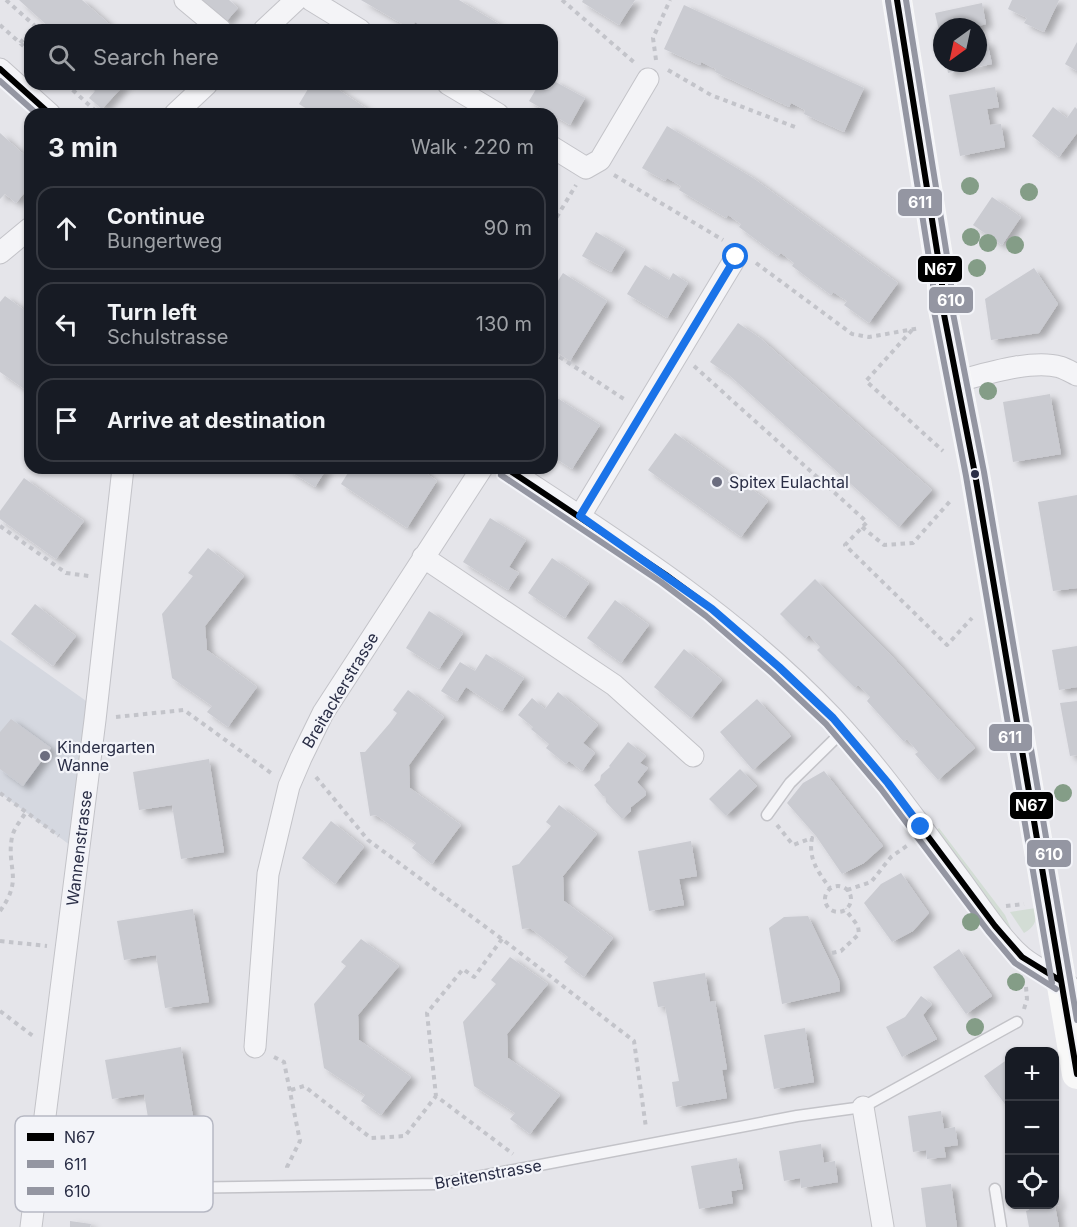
<!DOCTYPE html>
<meta charset="utf-8">
<style>
body{margin:0;font-family:Inter,sans-serif;background:#242831;color:#f1f3f6}
.controls{position:absolute;right:18px;bottom:18px;display:grid;overflow:hidden;border-radius:12px;box-shadow:0 2px 4px #0004}
.controls button{width:54px;height:54px;display:grid;place-items:center;padding:0;border:0;border-bottom:2px solid #363941;background:#171b24;color:#f1f3f6;font:30px sans-serif}
.compass{position:absolute;left:933px;top:18px;width:54px;height:54px;border-radius:50%;background:#171b24;box-shadow:0 2px 4px #0004;rotate:213deg}
.stop{position:absolute;width:18px;height:18px;margin:-14px;border:4px solid #1a73e8;border-radius:50%;background:#fff}
.stop.end{background:#1a73e8;border-color:#fff;box-shadow:0 2px 6px #0008}
.list{margin:0;padding:0;list-style:none}
h2{display:flex;justify-content:space-between;align-items:center;height:78px;margin:0;padding:0 24px;font-size:26px}
h2 small{font-size:20px;font-weight:400;color:#9ea1a6}
.list li{display:grid;grid-template-columns:39px 1fr auto;gap:18px;align-items:center;box-sizing:border-box;height:84px;margin:0 12px 12px;padding:0 12px;border:2px solid #363941;border-radius:18px}
.list b{display:block;font-size:22px;white-space:nowrap}
.list p{margin:0;font-size:20px;white-space:nowrap;color:#9ea1a6}
.list em{font-size:20px;font-style:normal;color:#9ea1a6}
.icon{flex:none;width:33px;height:33px;fill:none;stroke:currentColor;stroke-width:2;stroke-linecap:round;stroke-linejoin:round}
.map{position:relative;flex:none;width:1077px;height:1227px;overflow:hidden}
.search{position:absolute;background:#171b24;box-shadow:0 2px 4px #0004;left:24px;top:24px;width:534px;height:66px;display:flex;align-items:center;gap:15px;box-sizing:border-box;padding:0 21px;border-radius:18px;color:#9ea1a6;font-size:22px}
.panel{position:absolute;background:#171b24;box-shadow:0 2px 4px #0004;left:24px;top:108px;width:534px;height:366px;border-radius:18px}
.map>svg:first-child{display:block}
.built{fill:#d5d8e0}
.green{fill:#d3ddd5}
.building{fill:#cacbd1;filter:url(#shadow)}
.lines{fill:none;stroke-linecap:round;stroke-linejoin:round}
.service-casing{stroke:#c3c3c8;stroke-width:13}
.minor-casing{stroke:#c3c3c8;stroke-width:23}
.path{stroke:#c3c4ca;stroke-width:4;stroke-dasharray:4.5 4.5;stroke-linecap:butt}
.service{stroke:#f4f4f7;stroke-width:10}
.minor{stroke:#f4f4f7;stroke-width:21}
.secondary{stroke:#f8f8f8;stroke-width:30}
.bus-1-casing{stroke:#f3f4f9;stroke-width:10}
.bus-2-casing{stroke:#f3f4f9;stroke-width:10}
.bus-3-casing{stroke:#f3f4f9;stroke-width:10}
.bus-1{stroke:#000;stroke-width:6}
.bus-2{stroke:#9496a2;stroke-width:6}
.bus-3{stroke:#9496a2;stroke-width:6}
.tree{fill:#849d87}
.route{stroke:#1a73e8;stroke-width:8}
.bus-dot{fill:#292d45;stroke:#f3f4f9;stroke-width:2}
.poi-dot{fill:#6b6d7f;stroke:#f3f4f9;stroke-width:2}
.labels{text-anchor:middle;dominant-baseline:central;stroke-width:4.5;stroke-linejoin:round;paint-order:stroke}
.poi-label{font-size:16px;fill:#292d45;stroke:#f3f4f9;text-anchor:start}
.street-label{font-size:16px;fill:#292d45;stroke:#f3f4f9}
.key{fill:#f3f4f9;stroke:#b6b8c3;stroke-width:1.5}
.key-label{font-size:16px;fill:#292d45}
.line-badge{stroke:#f3f4f9;stroke-width:2}
.badge-label{font-size:16px;text-anchor:middle;font-weight:bold;fill:#fff}
</style>
<div class="map">
<svg width="1077" height="1227" viewBox="0 0 1077 1227">
<defs>
<filter id="shadow"><feDropShadow dx="6" dy="4" stdDeviation="3" flood-color="#0004"/></filter>
</defs>
<rect width="100%" height="100%" fill="#e5e5ea"/>
<path class="built" d="M0 640 96 708 78 851 0 793Z"/>
<path class="green" d="M939 828 1005 915 1012 931 1008 929 936 830Z
M1036 908C1037 920 1035 927 1024 933L1010 912Z"/>
<path class="building" d="M19 0H82L116 30H59L53 25 50 28Z
M198 0H229L238 8 225 23Z
M361 0H459L499 24 495 30H429L415 22 411 29Z
M583 0H635L619 25 582 2Z
M1012 0H1059L1044 32 1024 23 1027 18 1008 9Z
M982 3 986 24 975 27H942L941 40 935 13Z
M684 5 864 88 844 132 804 114 805 110 791 103 789 107 715 72 716 69 701 62 700 65 664 49Z
M987 41 992 64 948 73 946 63H978V43Z
M1077 42V71L1065 64Z
M552 80 585 98 570 125 529 101 539 84H552Z
M88 84H125L102 109 89 98 95 91Z
M311 84H330L366 108 362 114H315L299 104Z
M995 87 999 107 987 109 990 125 1001 124 1005 147 960 156 949 95Z
M1053 107 1067 118 1075 107 1077 109V133L1059 157 1032 136Z
M667 126 753 178 898 283 869 323 844 305 847 301 833 292 831 295 792 266 794 263 781 253 778 256 739 227 741 224 728 215 726 218 679 190 681 186 667 178 665 181 642 168Z
M0 133 30 160V186L16 203 5 194 0 199Z
M992 197 1021 217 1002 245 973 225Z
M596 232 625 249 611 272 582 256Z
M645 265 669 280 673 273 688 283 667 318 627 294Z
M1034 268 1058 304 1039 333 991 340 985 299Z
M563 273 607 301 570 361 552 349V290Z
M5 296 30 314V393L0 372V302Z
M738 323 760 338 932 490 899 527 729 375 710 362Z
M1050 394 1061 454 1013 462 1003 402Z
M554 396 600 425 572 469 552 456V399Z
M675 433 768 501 741 537 648 470Z
M285 468H327L315 487Z
M351 468H425L423 471 437 481 407 528 341 484Z
M24 478 84 521 56 559 0 519V511Z
M1077 495V588L1053 591 1038 502Z
M490 518 526 540 509 567 519 573 508 590 463 562Z
M208 548 244 576 205 626 207 650 257 687 228 727 207 712 212 706 172 678 162 614 193 576 188 573Z
M552 558 589 583 565 618 528 593Z
M815 579 888 652 975 748 938 780 915 754 918 752 907 739 904 742 867 701 870 697 858 685 855 688 817 650 820 647 809 635 805 639 780 614Z
M615 600 649 625 621 663 587 638Z
M35 604 76 636 53 666 11 634Z
M429 611 463 633 439 669 406 648Z
M1077 646V687L1059 690 1052 650Z
M684 649 722 680 691 718 654 687Z
M486 654 524 678 502 711 466 687 457 701 441 691 460 662 475 671Z
M408 690 444 717 409 765 410 788 461 825 432 864 412 848 416 843 376 815 370 816 360 752H365L390 723 397 713 393 710Z
M558 692 598 725 583 743 595 753 582 771 569 761 566 764 546 748 549 744 531 729 533 727 518 715 532 698 545 709Z
M757 699 791 736 753 770 720 732Z
M1077 701V755L1070 756 1060 703Z
M11 719 51 748 23 786 0 769V732Z
M628 742 646 756 640 763 648 768 637 782 646 792V795L631 807V811L622 819 606 802V797L603 796 594 785 600 780 601 775 610 767 609 766Z
M209 759 224 852 181 859 172 805 139 810 133 772Z
M740 769 757 786 726 816 709 799Z
M824 771 883 846 864 863 842 874 816 836 787 803 803 783Z
M559 805 597 834 563 876 564 901 613 938 584 977 564 962 568 957 530 928 522 929 512 866 519 864 551 826 546 822Z
M331 821 364 847 335 884 302 858Z
M691 841 697 876 679 879 684 905 649 911 638 851Z
M901 873 929 913 913 931 892 942 864 903 881 884Z
M193 909 209 1002 165 1008 156 955 124 960 117 921Z
M808 916 839 980 840 991 782 1004 769 928 784 917Z
M361 939 399 966 358 1015 359 1040 411 1077 381 1115 361 1101 365 1095 324 1068 314 1004 346 966 341 962Z
M959 949 992 996 966 1014 933 967Z
M510 957 548 984 507 1034 508 1058 560 1095 530 1134 510 1119 515 1113 474 1086 463 1022 496 984 491 980Z
M705 973 710 1002 715 1001 727 1069 722 1070 727 1098 676 1107 672 1082 679 1081 665 1006 658 1007 653 982Z
M921 996 932 1004 923 1015 937 1039 902 1057 886 1027 905 1017Z
M805 1028 814 1082 774 1089 764 1035Z
M181 1047 197 1140 153 1147 144 1094 112 1099 105 1060Z
M1008 1059 1010 1060V1111L984 1076Z
M941 1111 944 1129 955 1127 958 1145 944 1147 946 1157 927 1159 926 1150 913 1152 908 1116Z
M821 1144 824 1163 835 1161 838 1182 801 1188 800 1178 784 1181 779 1151Z
M737 1158 743 1189 731 1191 733 1203 699 1209 691 1166Z
M951 1184 957 1227H926L921 1188Z
M1054 1186 1059 1205 1055 1206 1059 1227H1029L1026 1211 1029 1210 1028 1204H1054Z
M70 1221 91 1224 90 1227H70Z"/>
<g class="lines">
<g class="service-casing">
<path id="service" d="M767 815 790 783 844 730
M995 1189 1001 1227
M36 1190 440 1184 797 1116 863 1107 1017 1022"/>
</g>
<g class="minor-casing">
<path id="minor" d="M185 0 221 30
M311 0 360 30
M264 30 296 0
M0 69 50 114
M448 84 498 114
M175 114 207 84
M552 147 586 168 600 160 648 79
M0 253 30 228
M958 381C985 374 1032 359 1060 367 1066 369 1071 372 1077 375
M506 468C621 543 739 618 833 718 880 768 919 824 960 879 977 902 1000 938 1022 957 1035 968 1054 976 1068 985
M580 516 736 257
M423 557 614 685 693 756
M255 1047 268 874 289 786 301 758 323 713 482 468
M863 1107 883 1227
M31 1227 95 720 123 468"/>
</g>
<path class="path" d="M6 0 35 26 31 30
M562 0 636 64
M0 25 30 52
M20 43 30 32
M656 60 653 38 670 0
M668 70 711 95 795 127
M66 84 99 114
M614 175 723 240
M552 225 576 185
M756 263 852 334 869 337 920 328
M912 330 866 381 943 451
M552 352 627 401
M694 366 867 522 845 545 947 645 972 618
M0 526 66 573 89 576
M862 527 884 545 913 543 952 499
M116 717 184 710 271 773
M316 777 368 840 502 939 634 1041 646 1128
M0 793 59 836
M777 825 793 845 812 838C808 859 818 872 830 888
M825 899a13 13 0 1 1 26 0a13 13 0 1 1-26 0Z
M847 890 871 882 891 857 908 845
M1006 906 1024 904
M0 911C24 878 6 869 12 837 14 828 21 820 26 812
M502 939 474 977 463 969 427 1013 436 1096 513 1154
M0 941 47 946
M832 953 841 951 859 934 858 926 845 909
M1024 1009 1027 999 1026 987
M0 1011 33 1036
M274 1057 284 1062 300 1141 287 1167V1170
M291 1090 304 1086 371 1138 405 1136 436 1096"/>
<use href="#service" class="service"/>
<use href="#minor" class="minor"/>
<path class="secondary" d="M897 0 942 282V304L975 474 1077 1074"/>
<g class="bus-1-casing">
<path id="bus-1" d="M897 0 942 282V304L975 474 1077 1074
M0 69 50 114
M506 468 666 575 712 609 779 667 833 718 888 783 995 926 1022 957 1061 981"/>
</g>
<g class="bus-2-casing">
<path id="bus-2" d="M888 1 933 283V306L966 476 1052 983
M0 81 37 114
M501 475 661 582 706 616 773 674 826 724 881 789 988 931 1015 963 1056 989"/>
</g>
<g class="bus-3-casing">
<path id="bus-3" d="M906 0 951 281V303L984 472 1077 1020"/>
</g>
<use href="#bus-1" class="bus-1"/>
<use href="#bus-2" class="bus-2"/>
<use href="#bus-3" class="bus-3"/>
</g>
<g class="tree">
<circle cx="970" cy="186" r="9"/>
<circle cx="1029" cy="192" r="9"/>
<circle cx="971" cy="237" r="9"/>
<circle cx="988" cy="243" r="9"/>
<circle cx="1015" cy="245" r="9"/>
<circle cx="977" cy="268" r="9"/>
<circle cx="988" cy="391" r="9"/>
<circle cx="1063" cy="793" r="9"/>
<circle cx="971" cy="922" r="9"/>
<circle cx="1016" cy="982" r="9"/>
<circle cx="975" cy="1027" r="9"/>
</g>
<g class="lines">
<path class="route" d="M736 257 580 516 712 609 779 667 833 718 888 783 921 827"/>
</g>
<circle class="bus-dot" cx="975" cy="474" r="5"/>
<g class="poi-dot">
<circle cx="717" cy="482" r="6"/>
<circle cx="45" cy="756" r="6"/>
</g>
<g class="labels">
<g class="poi-label">
<text x="729" y="482">Spitex Eulachtal</text>
<text x="57" y="747">Kindergarten<tspan x="57" dy="18">Wanne</tspan></text>
</g>
<g class="street-label">
<text transform="translate(340 690) rotate(-59)">Breitackerstrasse</text>
<text transform="translate(79 848) rotate(-83)">Wannenstrasse</text>
<text transform="translate(488 1174) rotate(-10)">Breitenstrasse</text>
</g>
</g>
<rect x="15" y="1116" width="198" height="96" rx="9" class="key"/>
<rect x="27" y="1133" width="27" height="8" fill="#000"/>
<rect x="27" y="1160" width="27" height="8" fill="#9496a2"/>
<rect x="27" y="1187" width="27" height="8" fill="#9496a2"/>
<g class="key-label">
<text x="64" y="1143">N67</text>
<text x="64" y="1170">611</text>
<text x="64" y="1197">610</text>
</g>
<g class="line-badge">
<rect x="897" y="188" width="46" height="29" rx="6" fill="#9496a2"/>
<rect x="917" y="255" width="46" height="28" rx="6" fill="#000"/>
<rect x="928" y="286" width="46" height="28" rx="6" fill="#9496a2"/>
<rect x="988" y="723" width="45" height="29" rx="6" fill="#9496a2"/>
<rect x="1009" y="791" width="45" height="29" rx="6" fill="#000"/>
<rect x="1026" y="839" width="46" height="29" rx="6" fill="#9496a2"/>
</g>
<g class="badge-label">
<text x="920" y="208">611</text>
<text x="940" y="275">N67</text>
<text x="951" y="306">610</text>
<text x="1010" y="743">611</text>
<text x="1031" y="811">N67</text>
<text x="1049" y="860">610</text>
</g>
</svg>
<div class="controls">
<button>+</button>
<button>−</button>
<button><svg class="icon" aria-label="locate" viewBox="0 0 24 24"><circle cx="12" cy="12" r="6"/><path d="M12 2v4M12 18v4M2 12h4M18 12h4"/></svg></button>
</div>
<svg class="compass" viewBox="-18 -18 36 36"><path d="M0-13l5 13h-10z" fill="#e53935"/><path d="M0 13l5-13h-10z" fill="#9ea1a6"/></svg>
<div class="stop" style="left:736px;top:257px"></div>
<div class="stop end" style="left:921px;top:827px"></div>
<div class="search"><svg class="icon" aria-label="search" viewBox="0 0 24 24"><circle cx="10" cy="10" r="6"/><path d="M15 15l6 6"/></svg>Search here</div>
<section class="panel">
<h2>3 min<small>Walk · 220 m</small></h2>
<ul class="list">
<li><svg class="icon" aria-label="ahead" viewBox="0 0 24 24"><path d="M12 20V5M6 11l6-6 6 6"/></svg><div><b>Continue</b><p>Bungertweg</p></div><em>90 m</em></li>
<li><svg class="icon" aria-label="left" viewBox="0 0 24 24"><path d="M17 20v-9H6M10 6l-5 5 5 5"/></svg><div><b>Turn left</b><p>Schulstrasse</p></div><em>130 m</em></li>
<li><svg class="icon" aria-label="arrive" viewBox="0 0 24 24"><path d="M6 21V4h12l-3 4 3 4H6"/></svg><div><b>Arrive at destination</b></div></li>
</ul>
</section>
</div>
